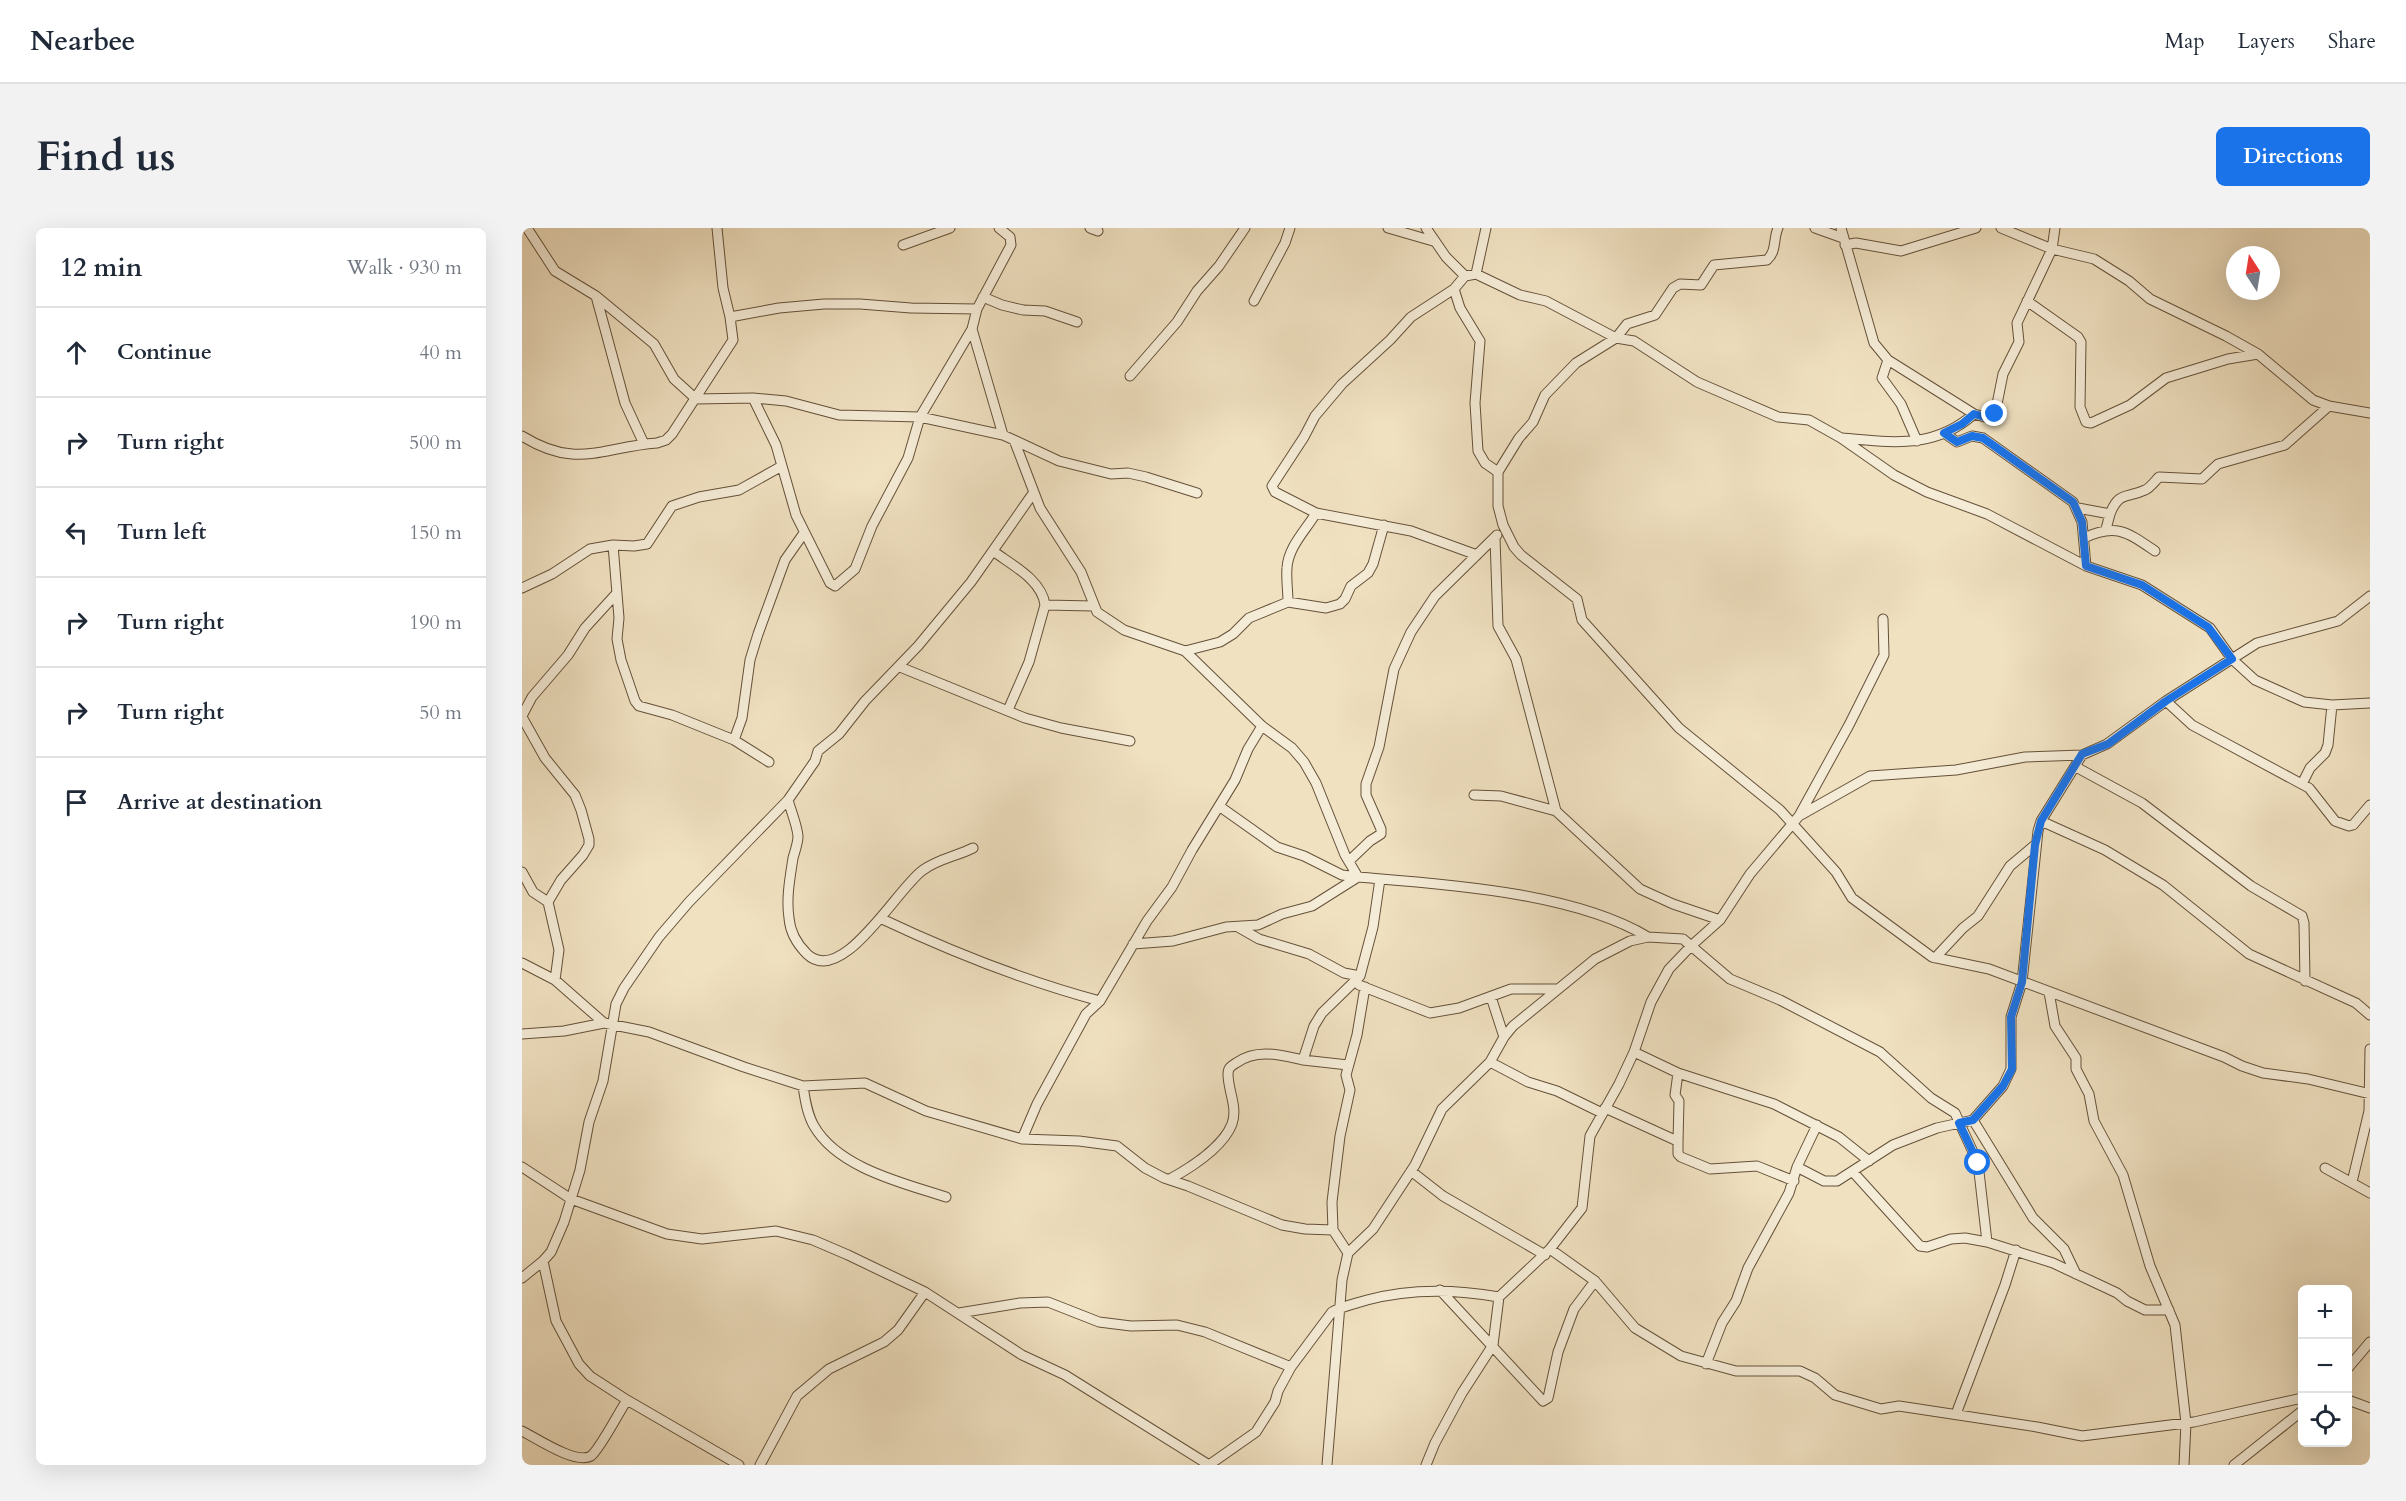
<!DOCTYPE html>
<meta charset="utf-8">
<style>
body{margin:0;font-family:Cardo,serif;background:#f2f2f3;color:#1f2937}
.controls{position:absolute;right:18px;bottom:18px;display:grid;overflow:hidden;border-radius:9px;box-shadow:0 6px 24px #0002}
.controls button{width:54px;height:54px;display:grid;place-items:center;padding:0;border:0;border-bottom:2px solid #e0e1e3;background:#fff;color:#1f2937;font:30px sans-serif}
.compass{position:absolute;left:1704px;top:18px;width:54px;height:54px;border-radius:50%;background:#fff;box-shadow:0 6px 24px #0002;rotate:348deg}
.stop{position:absolute;width:18px;height:18px;margin:-14px;border:4px solid #1a73e8;border-radius:50%;background:#fff}
.stop.end{background:#1a73e8;border-color:#fff;box-shadow:0 2px 6px #0008}
.list{margin:0;padding:0;list-style:none}
h2{display:flex;justify-content:space-between;align-items:center;height:78px;margin:0;padding:0 24px;font-size:26px}
h2 small{font-size:20px;font-weight:400;color:#747a83}
.list li{display:grid;grid-template-columns:39px 1fr auto;gap:18px;align-items:center;box-sizing:border-box;height:90px;padding:0 24px;border-top:2px solid #e0e1e3}
.list b{display:block;font-size:22px;white-space:nowrap}
.list em{font-size:20px;font-style:normal;color:#747a83}
.icon{flex:none;width:33px;height:33px;fill:none;stroke:currentColor;stroke-width:2;stroke-linecap:round;stroke-linejoin:round}
.map{position:relative;flex:none;width:1848px;height:1237px;overflow:hidden;border-radius:9px}
header{display:flex;align-items:center;gap:36px;box-sizing:border-box;height:84px;padding:0 30px;background:#fff;border-bottom:2px solid #e0e1e3}
header strong{font-size:28px}
nav{display:flex;gap:33px;margin-inline-start:auto;font-size:21px}
.intro{display:flex;align-items:center;justify-content:space-between;box-sizing:border-box;height:144px;padding:0 36px}
h1{margin:0;font-size:42px}
.button{padding:15px 27px;border-radius:9px;background:#1a73e8;color:#fff;font-size:21px;font-weight:700}
main{display:flex;gap:36px;padding:0 36px}
aside{flex:1;background:#fff;border-radius:9px;box-shadow:0 6px 24px #0002}
.map>svg:first-child{display:block}
.lines{fill:none;stroke-linecap:round;stroke-linejoin:round}
.minor-casing{stroke:#655139;stroke-width:11}
.minor{stroke:#f5ecd7;stroke-width:9}
.route{stroke:#1a73e8;stroke-width:8}
</style>
<header>
<strong>Nearbee</strong>
<nav><a>Map</a><a>Layers</a><a>Share</a></nav>
</header>
<div class="intro"><h1>Find us</h1><a class="button">Directions</a></div>
<main>
<aside>
<h2>12 min<small>Walk · 930 m</small></h2>
<ul class="list">
<li><svg class="icon" aria-label="ahead" viewBox="0 0 24 24"><path d="M12 20V5M6 11l6-6 6 6"/></svg><div><b>Continue</b></div><em>40 m</em></li>
<li><svg class="icon" aria-label="right" viewBox="0 0 24 24"><path d="M7 20v-9h11M14 6l5 5-5 5"/></svg><div><b>Turn right</b></div><em>500 m</em></li>
<li><svg class="icon" aria-label="left" viewBox="0 0 24 24"><path d="M17 20v-9H6M10 6l-5 5 5 5"/></svg><div><b>Turn left</b></div><em>150 m</em></li>
<li><svg class="icon" aria-label="right" viewBox="0 0 24 24"><path d="M7 20v-9h11M14 6l5 5-5 5"/></svg><div><b>Turn right</b></div><em>190 m</em></li>
<li><svg class="icon" aria-label="right" viewBox="0 0 24 24"><path d="M7 20v-9h11M14 6l5 5-5 5"/></svg><div><b>Turn right</b></div><em>50 m</em></li>
<li><svg class="icon" aria-label="arrive" viewBox="0 0 24 24"><path d="M6 21V4h12l-3 4 3 4H6"/></svg><div><b>Arrive at destination</b></div></li>
</ul>
</aside>
<div class="map">
<svg width="1848" height="1237" viewBox="0 0 1848 1237">
<rect width="100%" height="100%" fill="#f0e1c1"/>
<filter id="stains"><feTurbulence type="fractalNoise" baseFrequency=".00333" numOctaves="4"/><feColorMatrix values="0 0 0 0 .2 0 0 0 0 .09 0 0 0 0 .02 0 0 0 .5 -.17"/></filter>
<radialGradient id="worn" r=".72"><stop offset=".6" stop-color="#630" stop-opacity="0"/><stop offset="1" stop-color="#630" stop-opacity=".3"/></radialGradient>
<g class="lines">
<g class="minor-casing">
<path id="minor" d="M5 0 33 43 74 68 120 106 132 116 152 151 174 171 231 170 264 173 317 187 398 189 481 207 492 212 518 280 559 344 575 384 602 402 663 423 740 498 770 520 782 534 794 555 823 627 836 649C922 656 1051 664 1126 709
M568 0 576 3
M866 0 911 13
M904 0 924 29 943 48
M1256 0C1251 11 1255 23 1245 32L1192 37 1179 57 1158 56 1151 60 1133 87 1105 96 1094 110 1054 135 1023 167 1011 194 997 210 976 244V278L981 297 992 319 999 327 1055 371 1060 392 1157 500 1258 582 1314 644 1330 670 1410 729 1467 741 1702 829 1720 838 1741 845 1786 851 1848 866
M1293 0 1321 10
M1319 0 1352 115 1366 132 1360 150 1379 176 1395 213
M1479 0 1530 21 1572 31 1607 53 1628 71 1704 108 1736 126 1791 172 1807 178 1848 185
M381 17 428 0
M1323 17 1334 15 1379 23 1454 0
M954 46 964 0
M932 61 938 80 958 113 953 175 956 223 963 235 976 244
M74 68 103 175 122 216
M461 69 480 77 501 82 523 83 555 94
M732 73 763 15 768 0
M1505 73 1556 109 1559 114 1558 179 1564 194 1569 195 1608 177 1644 150 1706 131 1736 126
M208 89 257 80 302 76H338L389 80 455 81
M450 101 481 207
M1366 132 1452 186
M608 148 655 94 675 63 697 38 723 0
M231 170 254 217 274 287 308 355 313 358 333 341 350 298 386 230 398 189 450 101 455 81 489 17 488 9 477 0
M1422 205 1435 214 1450 208 1461 210 1551 274 1560 294 1564 338
M0 208C55 242 79 219 135 215L144 212 150 206 211 112 208 89 201 60 195 0
M1320 210C1369 214 1411 222 1452 186L1463 189 1473 186 1481 146 1497 114 1495 95 1530 21 1533 0
M492 212 537 233 589 246 606 245 624 249 675 265
M1556 280 1588 286 1584 301
M1588 286C1597 263 1604 271 1623 262 1628 260 1633 253 1637 249L1680 251 1696 236 1763 217 1807 178
M973 310 976 398 994 431 1034 583 1118 661 1151 676 1198 692
M1562 310C1594 295 1605 304 1633 323
M91 317 97 390 95 411 99 432 113 473 117 478 150 487 212 512 247 534
M471 323C490 337 520 352 523 377L507 434 486 482
M955 327 889 303 794 285 753 264 750 258 782 209 793 188 820 156 868 112 889 89 932 61 943 48 954 46 998 67 1024 73 1094 110 1112 113 1175 154 1256 189 1287 192 1319 210 1372 247 1405 264 1465 286 1564 338 1620 357 1688 400 1710 431 1733 452 1782 474 1810 477 1848 475
M0 360 30 346 68 321 91 317 112 318 125 316 150 278 177 269 217 262 260 238
M766 374C766 363 764 351 765 340 766 319 784 302 794 285
M523 377 571 378
M663 423 698 414 711 406 727 390 766 374 804 380 818 376 823 371 829 358 846 345 851 336 862 297
M378 439 503 490 539 500 608 513
M1644 473 1670 497 1787 560 1813 593 1827 598 1831 597 1848 577
M0 488 10 469 46 427 63 400 94 366
M0 489 23 530 53 567 59 582 67 611V617L61 627 39 652 26 674 37 722 33 752
M212 512 220 490 228 432 236 406 263 332 282 305
M1554 539 1620 575 1729 658 1780 688 1782 695 1783 753
M1780 556 1788 540 1803 525 1806 517 1810 477
M952 567 979 568 1034 583
M266 572C269 583 275 597 276 608 276 615 273 623 271 630 268 650 264 670 267 690 268 704 275 716 285 726 320 760 376 659 401 642 416 631 435 628 451 620
M697 578 755 619 782 628 820 647 836 649
M1277 588 1327 497 1362 427 1361 391
M1519 593 1583 622 1641 657 1727 726 1834 775 1848 787
M827 633 848 613 859 606V601L844 567V556L857 519 872 441 889 404 913 368 975 307
M0 644 11 664 26 674
M360 691C430 724 503 753 578 773
M716 699 737 711 787 726 822 745 838 748
M611 716 651 713 704 699 736 697 760 686 790 678 836 649
M1413 730 1441 700 1456 688 1488 638 1513 617
M0 735 33 752 82 795 127 804 222 839 281 858 343 855 404 883 500 911 557 913 595 918 623 940 642 950 666 958 743 990 760 997 783 1001 811 1002 826 1025
M837 757 908 785 937 780 989 761H1036
M1527 764 1533 798 1554 830V841L1567 866 1572 893 1601 947 1628 1038 1653 1097 1664 1195 1662 1237
M969 769 982 809
M0 806 42 803 82 795
M1112 824 1156 845 1252 876 1317 909 1347 933
M781 832 826 837
M968 834 1006 854 1035 863 1080 885
M281 858C283 871 285 886 292 898 316 940 381 955 424 969
M1083 880 1153 912 1156 914V926L1159 929 1188 941 1235 938 1272 953
M1451 892 1511 990 1542 1021 1554 1046
M500 911 515 876 564 786 578 773 625 693 650 659 670 622 713 552 726 521 740 498
M1156 914 1157 873 1153 867 1156 845
M0 939 49 971 145 1006 180 1011 254 1003 291 1012 326 1027 403 1064 500 1127 543 1147 687 1237
M1275 939 1295 897
M1803 940 1848 965
M889 943 921 968 1023 1027
M1331 944 1398 1018 1405 1019 1429 1011 1443 1010 1465 1014 1531 1035 1595 1065 1605 1073 1623 1082H1647
M648 951C668 940 701 919 710 896 716 879 706 863 706 846 706 840 709 838 714 835 735 820 758 827 781 832L792 798 800 785 838 748 851 699 858 651
M1830 954 1847 883 1848 821
M811 1002 810 974 818 908 828 862 824 847 835 807 843 759
M1028 1021 1073 1053 1113 1100 1159 1128 1214 1143H1278L1293 1150 1313 1167 1359 1181 1377 1178 1515 1199 1560 1208 1672 1194 1780 1170
M21 1033 34 1093 57 1136 68 1148 105 1172
M0 1050 21 1033 29 1024 42 994 58 942 67 894 81 853 94 776 102 760 137 709 167 674 266 572 293 533 296 523 317 506 343 473 396 418 449 354 512 264
M918 1062 1021 1173 1026 1170 1036 1124 1052 1081 1073 1053
M437 1085 498 1075 526 1074 577 1094 609 1098 655 1097 683 1104 769 1139
M1184 1136 1200 1095 1214 1073 1226 1040 1267 965 1275 939 1302 953H1315L1371 917 1415 900 1451 892 1481 858 1489 841V789L1500 754 1516 603 1519 593 1560 527
M1826 1140 1848 1114
M1826 1172 1848 1180
M1434 1186 1483 1057 1494 1022
M0 1203C14 1210 54 1237 69 1228 78 1221 97 1184 105 1172L217 1237
M238 1237 275 1168 307 1141 362 1114 376 1102 403 1064
M687 1237 734 1204 753 1174 756 1163 769 1139 810 1084C821 1078 832 1076 845 1072 889 1060 932 1061 977 1069L1028 1021 1060 980 1068 908 1097 856 1112 824 1129 774 1147 741 1169 718 1198 692 1228 646 1277 588 1348 548 1434 542 1503 529 1560 527 1585 516 1644 473 1735 415 1816 393 1848 368
M805 1237 820 1052 826 1025 851 1001 893 937 920 881 968 834 982 809 991 798 1073 731 1108 713 1126 709 1161 711 1208 751 1258 772 1358 824 1409 870 1433 885 1456 935 1465 1014
M904 1237 913 1215 940 1165 971 1117 977 1069
M1712 1237 1780 1183"/>
</g>
<use href="#minor" class="minor"/>
</g>
<g class="lines">
<path class="route" d="M1456 935 1437 895 1451 892 1481 858 1490 841 1489 789 1500 754 1513 617 1519 593 1560 526 1586 516 1644 473 1710 431 1686 399 1620 357 1564 338 1560 294 1551 274 1461 210 1450 208 1435 214 1422 205 1440 196 1452 186 1463 189 1473 186"/>
</g>
<rect width="100%" height="100%" filter="url(#stains)"/>
<rect width="100%" height="100%" fill="url(#worn)"/>
</svg>
<div class="controls">
<button>+</button>
<button>−</button>
<button><svg class="icon" aria-label="locate" viewBox="0 0 24 24"><circle cx="12" cy="12" r="6"/><path d="M12 2v4M12 18v4M2 12h4M18 12h4"/></svg></button>
</div>
<svg class="compass" viewBox="-18 -18 36 36"><path d="M0-13l5 13h-10z" fill="#e53935"/><path d="M0 13l5-13h-10z" fill="#747a83"/></svg>
<div class="stop" style="left:1456px;top:935px"></div>
<div class="stop end" style="left:1473px;top:186px"></div>
</div>
</main>
